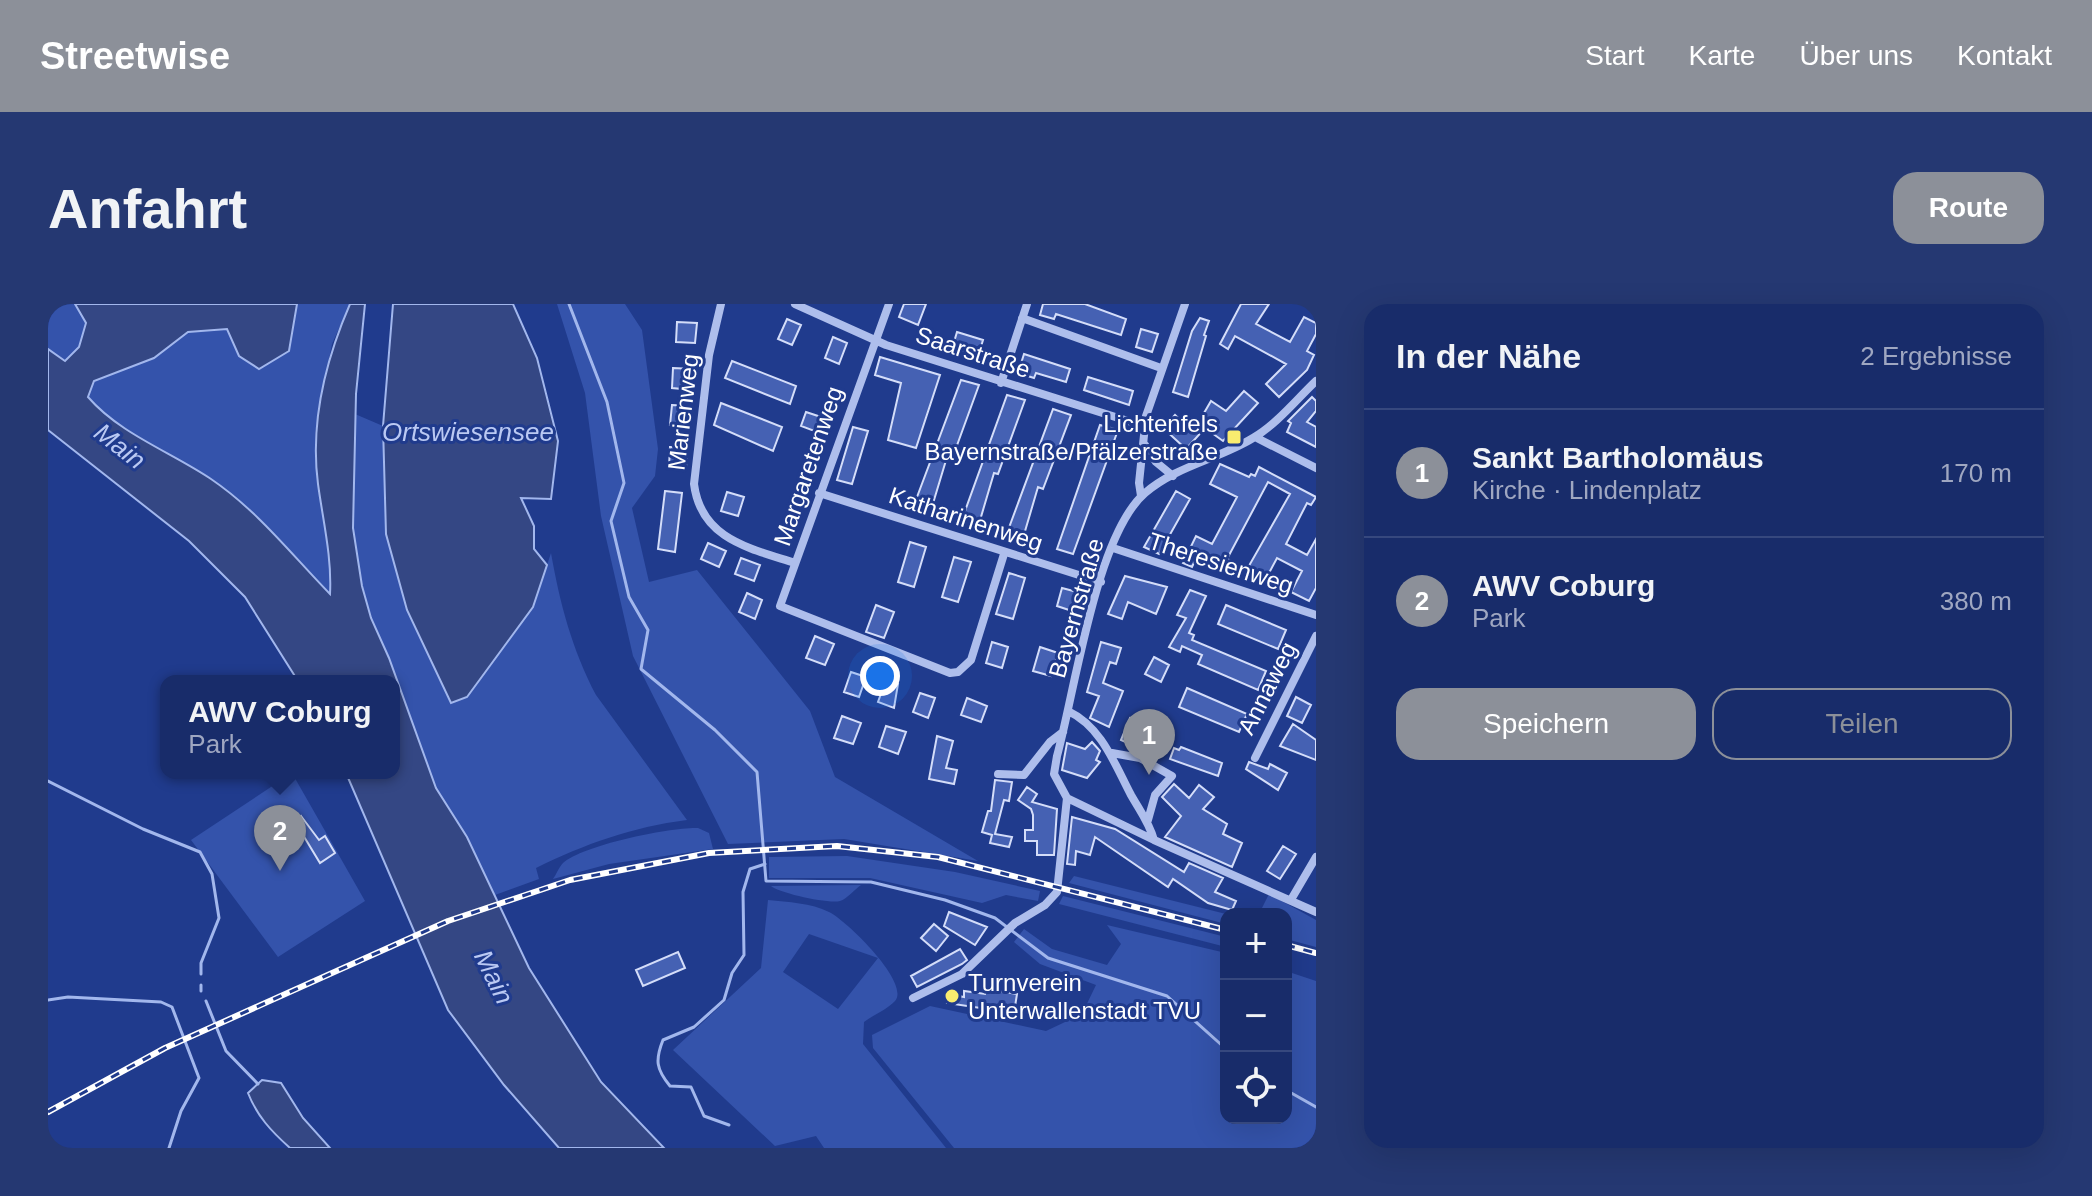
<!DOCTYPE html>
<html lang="de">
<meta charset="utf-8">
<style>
body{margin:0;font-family:Helvetica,sans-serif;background:#253872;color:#f1f3f6}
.controls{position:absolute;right:24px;bottom:24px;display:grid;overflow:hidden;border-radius:16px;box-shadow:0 8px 32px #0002}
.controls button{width:72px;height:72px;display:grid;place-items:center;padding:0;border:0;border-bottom:2px solid #36487e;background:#182c6a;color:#f1f3f6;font:40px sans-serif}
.you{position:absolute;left:832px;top:372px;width:28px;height:28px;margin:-20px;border:6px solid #fff;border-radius:50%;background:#1a73e8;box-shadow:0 0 0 12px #1a73e833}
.badge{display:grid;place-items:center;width:52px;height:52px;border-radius:50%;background:#8c9099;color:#fff;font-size:26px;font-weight:700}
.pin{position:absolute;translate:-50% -66px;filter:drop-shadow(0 2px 4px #0008)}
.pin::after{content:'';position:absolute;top:42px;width:28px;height:24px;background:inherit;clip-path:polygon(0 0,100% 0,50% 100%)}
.popup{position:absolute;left:112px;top:371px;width:240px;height:104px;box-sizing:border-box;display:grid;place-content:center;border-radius:16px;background:#182c6a;filter:drop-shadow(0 2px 6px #0005);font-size:26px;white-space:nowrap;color:#9fa7c1}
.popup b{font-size:30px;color:#f1f3f6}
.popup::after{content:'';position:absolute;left:50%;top:100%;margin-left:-16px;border:16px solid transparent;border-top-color:#182c6a}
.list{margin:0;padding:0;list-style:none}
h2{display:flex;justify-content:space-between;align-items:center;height:104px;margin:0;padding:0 32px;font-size:34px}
h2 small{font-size:26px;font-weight:400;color:#9fa7c1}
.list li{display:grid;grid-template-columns:52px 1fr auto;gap:24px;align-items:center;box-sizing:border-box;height:128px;padding:0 32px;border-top:2px solid #36487e}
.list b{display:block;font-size:30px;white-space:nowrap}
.list p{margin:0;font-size:26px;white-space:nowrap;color:#9fa7c1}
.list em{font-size:26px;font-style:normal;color:#9fa7c1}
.actions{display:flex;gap:16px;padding:24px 32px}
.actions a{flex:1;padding:18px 0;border:2px solid #8c9099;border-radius:24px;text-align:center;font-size:28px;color:#8c9099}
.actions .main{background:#8c9099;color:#fff}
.icon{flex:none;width:44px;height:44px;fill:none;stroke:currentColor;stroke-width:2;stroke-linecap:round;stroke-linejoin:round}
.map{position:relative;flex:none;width:1268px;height:844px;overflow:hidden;border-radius:24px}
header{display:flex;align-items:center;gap:48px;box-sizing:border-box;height:112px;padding:0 40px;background:#8c9099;color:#fff}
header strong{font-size:38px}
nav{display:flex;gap:44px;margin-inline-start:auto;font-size:28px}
.intro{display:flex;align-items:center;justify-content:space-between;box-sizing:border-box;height:192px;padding:0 48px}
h1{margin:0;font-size:56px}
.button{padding:20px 36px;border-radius:24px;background:#8c9099;color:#fff;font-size:28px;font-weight:700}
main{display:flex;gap:48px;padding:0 48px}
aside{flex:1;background:#182c6a;border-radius:24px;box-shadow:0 8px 32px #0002}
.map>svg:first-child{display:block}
.green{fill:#3453ab;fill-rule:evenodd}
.water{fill:#344784;stroke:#a2b7ed;stroke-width:2}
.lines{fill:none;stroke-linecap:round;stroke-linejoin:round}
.stream{stroke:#a2b7ed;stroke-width:3}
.building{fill:#4561b3;stroke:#d4ddf9;stroke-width:2}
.minor{stroke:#aebeec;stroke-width:8}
.rail-casing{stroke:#fff;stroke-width:6}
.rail{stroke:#203b8d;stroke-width:3;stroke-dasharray:9;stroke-linecap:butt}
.poi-dot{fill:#f9ec6f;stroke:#203b8d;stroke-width:3}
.labels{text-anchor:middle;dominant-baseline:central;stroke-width:6;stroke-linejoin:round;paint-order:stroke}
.street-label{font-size:24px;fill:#fff;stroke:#203b8d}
.poi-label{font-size:24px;fill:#fff;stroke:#203b8d;text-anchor:end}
.water-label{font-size:26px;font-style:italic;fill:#bac9f3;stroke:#203b8d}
</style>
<header>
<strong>Streetwise</strong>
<nav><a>Start</a><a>Karte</a><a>Über uns</a><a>Kontakt</a></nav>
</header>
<div class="intro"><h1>Anfahrt</h1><a class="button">Route</a></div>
<main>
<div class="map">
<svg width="1268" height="844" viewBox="0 0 1268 844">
<rect width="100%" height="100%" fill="#203b8d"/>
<path class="green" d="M0 0H27L38 19 31 43 17 57 0 45Z
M249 0H302L284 40 267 129 270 179 280 232 282 292C245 249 210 207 163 175 123 148 73 130 40 93L46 77 106 54 140 28 179 25 191 52 241 47Z
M509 0H577L594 26 610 145 607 172 584 204 601 278 649 266 762 407 787 473 930 557 796 535 680 540 585 352 553 212 537 89Z
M307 110 335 122 338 230 359 306 403 398 419 393 485 303 503 249C512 300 524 345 548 391L639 516C584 523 537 540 488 564L491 575 447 591 419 533 388 484 341 354 323 314 314 282 305 224Z
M244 469 317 597 230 653 143 536Z
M650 524 661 529 665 545 561 560 505 575C508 571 511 563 515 559 535 541 623 523 650 524Z
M799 552 907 568 992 587 990 597 958 591 934 599 822 574H721V553Z
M1026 572 1178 610V620L1021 579Z
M813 581C807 585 799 595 792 597 780 600 731 589 723 582Z
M1221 590 1268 616V643L1238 635V610H1211Z
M1015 592 1178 633V643L1011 600Z
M720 596C740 598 763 599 781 608 798 616 863 679 847 697 840 705 825 711 816 718L815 740 898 844H776L768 832 727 842 625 746 713 664ZM761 630 830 654 790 705 735 668Z
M1059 621 1178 649V814H1238V667L1268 677V844H906L825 744 824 731 882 702 998 727 1034 710 1048 681 992 660 966 638 976 625 1004 645 1059 661 1073 640Z"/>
<path class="water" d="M27 0H249L241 47 211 65 191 52 179 25 140 28 106 54 46 77 40 93C72 130 123 148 163 175 210 207 243 250 282 290 284 253 275 217 270 180 262 119 278 55 302 0H317L308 90 305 224 314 282 323 314 341 354 388 484 419 533 481 664 553 778 616 844H511L456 781 400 706 298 469H346V377H250L197 293 141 237 0 126V45L17 57 31 43 38 19Z
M345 0H465L489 54 510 137 503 195 473 194 486 222V245L499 261 485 303 419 393 403 399 359 306 338 230 335 122Z
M214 776 233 779 255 814 282 844H242C223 827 209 812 200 789Z"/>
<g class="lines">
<path class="stream" d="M521 0 559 98 576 179 563 217 581 293 600 326 593 365 667 426 709 468 718 577 823 578 897 596 947 614 1000 654 1119 692 1178 745
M0 477 95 525 152 548 164 570 171 614 153 659V670
M153 681V687
M0 696 20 693 113 698 124 703 151 774 133 807 121 844
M158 697 178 747 210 780
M1238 786 1268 803
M681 821 656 812 643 783 622 782C608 765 607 756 615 736L646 723 676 696 684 669 696 651 695 588 702 565 717 560"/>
</g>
<path class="building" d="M856 0H878L870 21 851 13Z
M995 0H1037L1078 15 1073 31 1008 10 1006 15 992 11Z
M1193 0H1221L1208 20 1242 38 1256 13 1268 19V30L1259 47 1266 51 1259 66 1231 93 1218 80 1238 60 1187 32 1180 45 1172 40Z
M1152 14 1161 17 1156 31 1158 32 1140 93 1125 88 1144 27Z
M739 15 753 21 744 41 730 35Z
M629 18 649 19 647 39 628 38Z
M1093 25 1110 30 1104 48 1088 43Z
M909 28 935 36 929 56 903 48Z
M785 33 799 39 791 60 777 54Z
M976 50 1022 65 1018 78 988 69 986 74 970 69Z
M832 53 892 71 868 144 840 136 853 79 827 71Z
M684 57 748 82 742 100 677 74Z
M625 64 645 65 644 86 624 84Z
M1040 73 1085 87 1081 101 1036 86Z
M913 76 931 81 904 155 899 153 883 206 866 201Z
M1196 87 1210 99 1175 137 1157 124 1138 145 1115 124 1127 111 1145 128 1163 97 1178 107Z
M959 91 977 96 950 170 946 169 930 223 913 218Z
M1264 93 1268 97V107L1259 118 1268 123V143L1239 128 1243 119 1240 117Z
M673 99 734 123 725 147 666 121Z
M624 101 641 102 639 123 622 121Z
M1005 105 1023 111 995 185 990 183 975 234 959 229Z
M758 108 782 116 777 131 753 122Z
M1052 121 1070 126 1025 250 1009 245Z
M805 123 820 127 804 180 789 176Z
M622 143 639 144 638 164 621 163Z
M1172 160 1201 173 1203 170 1207 172 1211 163 1268 193 1263 201 1259 199 1238 240 1259 251 1268 235V284L1261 297 1243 288 1254 267 1229 254 1221 269 1228 273 1224 281 1198 267 1242 190 1220 178 1179 255 1190 260 1186 268 1150 250 1144 263 1135 259 1148 232 1164 240 1189 193 1162 180Z
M617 187 634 189 627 248 610 245Z
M1128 187 1142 195 1111 250 1096 243Z
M679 188 696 193 690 212 673 207Z
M862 238 878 243 866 283 850 278Z
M660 239 678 247 671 263 653 255Z
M906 253 923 258 910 298 894 293Z
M693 254 712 261 706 277 687 270Z
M961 269 977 274 965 315 948 310Z
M1077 272 1119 283 1108 310 1080 298 1074 315 1060 310Z
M1014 284 1033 289 1027 308 1009 302Z
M1142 286 1158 292 1141 329 1146 331 1144 336 1218 367 1210 386 1150 360 1154 351 1134 342 1132 348 1121 343 1138 314 1129 311Z
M699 289 714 296 707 315 691 308Z
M828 301 846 308 836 334 818 328Z
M1178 301 1238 326 1230 345 1170 320Z
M767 332 786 340 777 361 758 354Z
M944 338 960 343 954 364 938 359Z
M1053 338 1073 344 1068 360 1062 358 1055 379 1075 387 1061 423 1042 414 1051 392 1039 388Z
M992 343 1010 349 1003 372 985 367Z
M1106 353 1121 361 1113 378 1097 370Z
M803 368 818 373 811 393 796 388Z
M838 376 850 380 846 404 830 398Z
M1139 384 1199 410 1191 428 1131 403Z
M872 389 887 394 880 414 865 408Z
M1248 393 1263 401 1254 419 1239 412Z
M919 394 939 402 933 418 913 411Z
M794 412 813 419 805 440 786 434Z
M1082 414 1102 422 1107 423 1110 415 1122 420 1114 444 1091 434 1082 440 1073 436Z
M1245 420 1268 436V456L1232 442Z
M838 422 858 428 850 450 831 443Z
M889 432 905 437 898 464 909 466 906 480 881 475Z
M1044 438 1052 447 1048 456 1052 458 1039 474 1014 466 1019 439 1037 445Z
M1133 443 1174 459 1170 472 1122 455 1126 444 1131 446Z
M1201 458 1220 465 1222 460 1239 469 1230 486 1198 465Z
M947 476 964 478 961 497 956 496 947 530 964 533 961 543 942 539 944 531 934 528 940 507H943Z
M1126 480 1141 494 1151 481 1166 493 1155 505 1179 520 1175 530 1194 539 1184 563 1117 533 1133 512 1114 493Z
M979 483 989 490 984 498 1009 505 1006 551H989V537H977V526H985V511L983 505 970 496Z
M253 512 271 536 277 532 287 549 272 559 255 531 234 546 224 534Z
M1024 513 1067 525 1136 568 1141 559 1175 574 1167 588 1188 597 1184 606 1160 599 1125 575 1120 583 1047 533 1042 551 1028 547 1027 561 1019 560Z
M1235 542 1248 550 1232 575 1219 567Z
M901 608 939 623 927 641 896 622Z
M886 620 900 632 888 647 873 634Z
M912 645 919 656 914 660 869 683 863 672Z
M630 648 637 664 595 682 588 666Z
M938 685 969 690 966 709 899 699 900 690 916 693V687L937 690Z"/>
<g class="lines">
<path class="minor" d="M673 0 661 51 646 180C653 235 701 244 747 259
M747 0 838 41 1096 122
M841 0 732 302 902 369 910 368 923 356 956 250
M974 14 1113 64
M953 79 979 0
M1207 133 1268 164
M1097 141 1108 158 1125 172
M771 189 1053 278
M1093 192 1091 179 1098 112 1137 0
M1065 244 1268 311
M1064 449 1092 454 1124 472 1107 491 1100 516
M1207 454 1268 332
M950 470 976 471 1002 438 1015 428
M1019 494 1106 536C1101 518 1092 507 1083 491 1067 461 1054 423 1020 407
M1106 536 1268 608
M1244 594 1268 553
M865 694 914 670 967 619 997 601 1009 588 1019 494 1006 470 1009 452C1027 387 1048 231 1097 189 1128 162 1171 155 1205 134 1229 120 1248 96 1268 77"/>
<g class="rail-casing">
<path id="rail" d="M1238 641 1268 649
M0 808 117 744 400 617 522 576 661 549 789 542 890 553 1178 626"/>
</g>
<use href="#rail" class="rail"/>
</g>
<g class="poi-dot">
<rect x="1178" y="125" width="16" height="16" rx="4"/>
<circle cx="904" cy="692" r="8"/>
</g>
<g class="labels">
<g class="street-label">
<text transform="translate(925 48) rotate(18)">Saarstraße</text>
<text transform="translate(635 108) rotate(-83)">Marienweg</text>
<text transform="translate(760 162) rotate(-71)">Margaretenweg</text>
<text transform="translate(918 215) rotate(18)">Katharinenweg</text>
<text transform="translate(1173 259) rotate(18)">Theresienweg</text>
<text transform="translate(1028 304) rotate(-74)">Bayernstraße</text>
<text transform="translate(1219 384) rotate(-63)">Annaweg</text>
</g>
<g class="poi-label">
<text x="1170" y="119">Lichtenfels<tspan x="1170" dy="28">Bayernstraße/Pfälzerstraße</tspan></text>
<text x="920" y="678" text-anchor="start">Turnverein<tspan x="920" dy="28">Unterwallenstadt TVU</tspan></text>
</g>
<g class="water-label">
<text x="420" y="128">Ortswiesensee</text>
<text transform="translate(72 142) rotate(38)">Main</text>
<text transform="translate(446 673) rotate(64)">Main</text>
</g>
</g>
</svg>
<div class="controls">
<button>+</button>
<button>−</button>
<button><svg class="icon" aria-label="locate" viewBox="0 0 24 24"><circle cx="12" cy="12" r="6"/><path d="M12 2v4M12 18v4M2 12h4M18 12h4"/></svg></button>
</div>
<div class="you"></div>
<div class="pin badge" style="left:1101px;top:471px">1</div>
<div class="pin badge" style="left:232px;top:567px">2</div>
<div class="popup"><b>AWV Coburg</b>Park</div>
</div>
<aside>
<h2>In der Nähe<small>2 Ergebnisse</small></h2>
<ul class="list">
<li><span class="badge">1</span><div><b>Sankt Bartholomäus</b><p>Kirche · Lindenplatz</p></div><em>170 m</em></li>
<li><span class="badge">2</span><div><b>AWV Coburg</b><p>Park</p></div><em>380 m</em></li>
</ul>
<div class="actions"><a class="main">Speichern</a><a>Teilen</a></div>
</aside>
</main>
